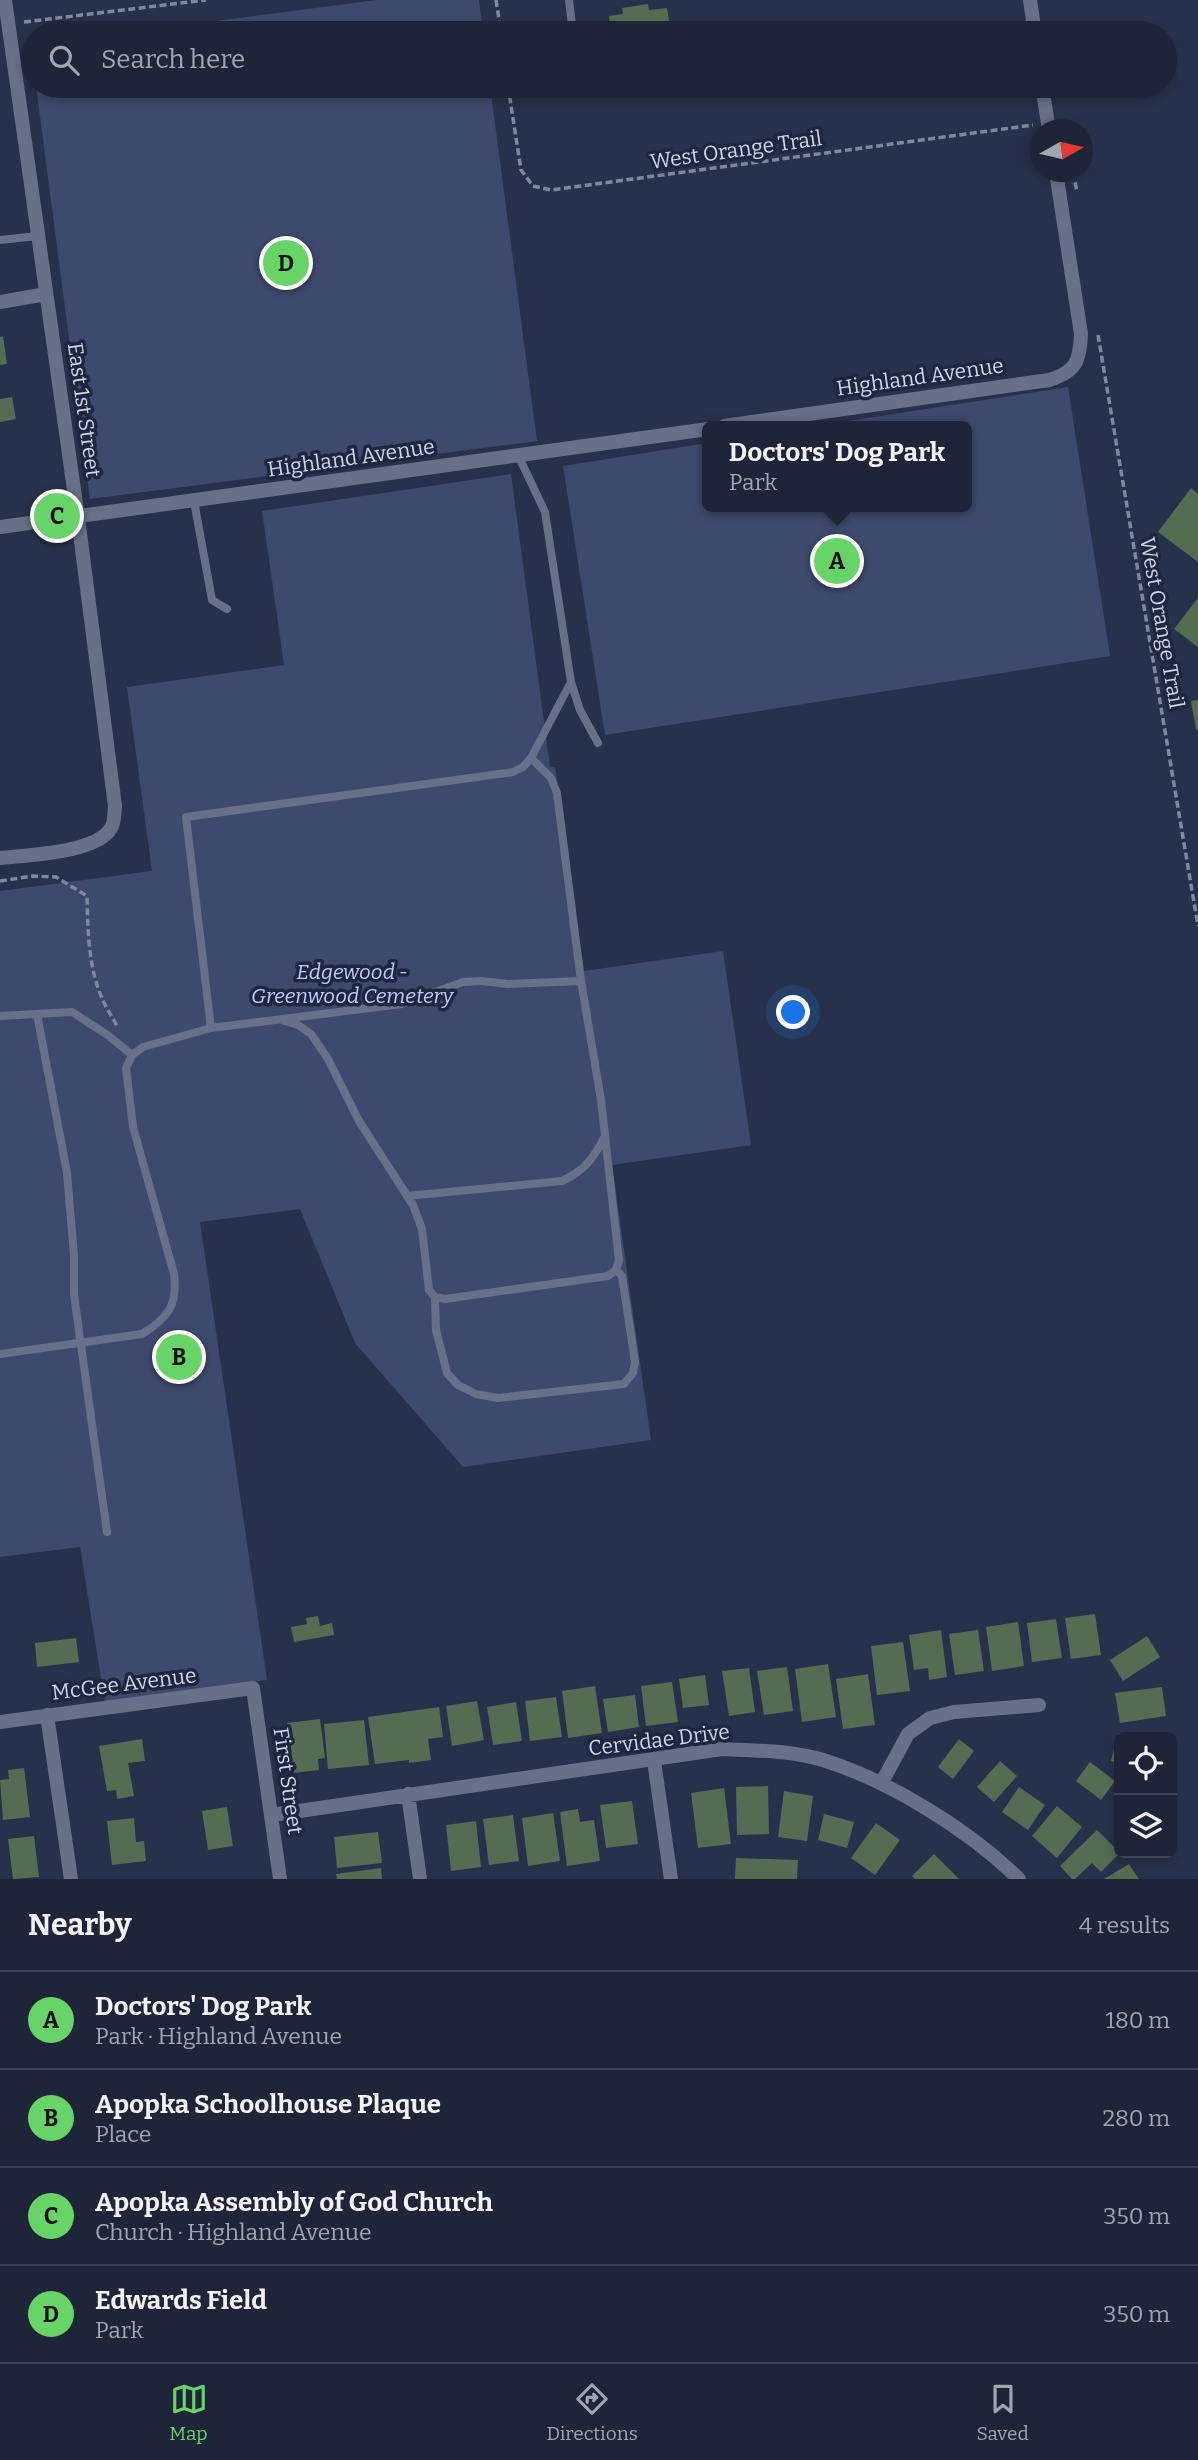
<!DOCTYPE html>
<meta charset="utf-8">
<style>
body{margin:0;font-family:Bitter,serif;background:#262d40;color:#f1f3f6}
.controls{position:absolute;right:21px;bottom:21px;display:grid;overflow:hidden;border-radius:10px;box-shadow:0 4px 10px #0003}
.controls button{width:63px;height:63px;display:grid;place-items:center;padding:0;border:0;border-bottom:2px solid #3c4253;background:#1e2538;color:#f1f3f6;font:35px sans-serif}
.compass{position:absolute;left:1030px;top:119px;width:63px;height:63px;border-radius:50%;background:#1e2538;box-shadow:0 4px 10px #0003;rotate:82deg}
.you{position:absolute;left:794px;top:1013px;width:24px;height:24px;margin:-18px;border:5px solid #fff;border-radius:50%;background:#1a73e8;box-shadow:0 0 0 10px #1a73e833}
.badge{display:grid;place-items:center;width:46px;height:46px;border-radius:50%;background:#66d466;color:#111;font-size:23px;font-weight:700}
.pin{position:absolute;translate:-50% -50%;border:4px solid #fff;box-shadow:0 2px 7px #0006}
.popup{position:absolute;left:702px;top:421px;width:270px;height:91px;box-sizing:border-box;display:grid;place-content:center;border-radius:10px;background:#1e2538;filter:drop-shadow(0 2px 5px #0005);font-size:23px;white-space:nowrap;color:#a1a5ae}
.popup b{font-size:26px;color:#f1f3f6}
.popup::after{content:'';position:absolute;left:50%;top:100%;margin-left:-14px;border:14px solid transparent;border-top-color:#1e2538}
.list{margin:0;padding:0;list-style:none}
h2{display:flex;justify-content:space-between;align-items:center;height:91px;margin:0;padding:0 28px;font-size:30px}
h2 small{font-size:23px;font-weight:400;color:#a1a5ae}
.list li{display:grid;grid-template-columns:46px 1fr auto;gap:21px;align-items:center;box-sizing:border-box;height:98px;padding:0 28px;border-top:2px solid #3c4253}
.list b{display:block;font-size:26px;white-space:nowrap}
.list p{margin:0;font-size:23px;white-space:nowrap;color:#a1a5ae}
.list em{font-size:23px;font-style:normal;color:#a1a5ae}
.icon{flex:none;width:38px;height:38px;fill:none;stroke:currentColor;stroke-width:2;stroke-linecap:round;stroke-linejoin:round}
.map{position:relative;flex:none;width:1198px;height:1879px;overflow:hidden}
.search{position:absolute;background:#1e2538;box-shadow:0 4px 10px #0003;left:21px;right:21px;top:21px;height:77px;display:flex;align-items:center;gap:18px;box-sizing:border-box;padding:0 24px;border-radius:38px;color:#a1a5ae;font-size:26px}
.sheet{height:483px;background:#1e2538}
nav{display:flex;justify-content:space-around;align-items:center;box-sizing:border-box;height:98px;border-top:2px solid #3c4253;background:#1e2538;font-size:19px;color:#a1a5ae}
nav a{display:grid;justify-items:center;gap:4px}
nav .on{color:#66d466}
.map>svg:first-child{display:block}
.green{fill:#3e4a6d}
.building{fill:#546c52}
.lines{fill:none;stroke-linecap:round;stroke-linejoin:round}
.path{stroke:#7f879c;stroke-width:3.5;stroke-dasharray:7 3.5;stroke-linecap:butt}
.service{stroke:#677087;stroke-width:8}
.minor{stroke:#677087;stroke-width:14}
.labels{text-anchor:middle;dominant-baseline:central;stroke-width:7;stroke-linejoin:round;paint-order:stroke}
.street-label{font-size:21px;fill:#ced5e5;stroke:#1f2740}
.park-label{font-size:21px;font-style:italic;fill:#bbccfb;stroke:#1f2740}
</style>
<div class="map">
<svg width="1198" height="1879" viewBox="0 0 1198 1879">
<rect width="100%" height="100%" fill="#28314b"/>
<path class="green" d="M377 0H479L483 33H123Z
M36 86H490L537 441 90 499Z
M1068 387 1110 656 605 735 563 466 707 443 708 507H966V426H816Z
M511 474 550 767H555L584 971 723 951 751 1145 612 1165 651 1440 463 1467 355 1343 300 1209 200 1222 267 1680 105 1703 80 1547 0 1557V891L152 871 127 687 284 665 262 511Z"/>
<path class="building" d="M648 4 649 10 667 8 671 33H606L605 26 610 25 609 16 623 14 622 8Z
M613 86H672V87L621 95 620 89 614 90Z
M3 336 7 364 0 365V337Z
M12 397 16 419 0 422V399Z
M1191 488 1198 494V562L1158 532Z
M1198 598V647L1174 629Z
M1198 700V729L1196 730 1191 701Z
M1095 1614 1101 1655 1071 1659 1065 1618Z
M318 1616 320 1626 332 1623 334 1635 294 1642 291 1627 307 1624 306 1618Z
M1056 1619 1062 1658 1032 1662 1027 1623Z
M1018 1622 1024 1666 992 1671 986 1627Z
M941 1630 947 1677 929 1680 928 1668 914 1670 909 1635Z
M978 1630 984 1671 955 1675 949 1634Z
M1147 1636 1160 1657 1123 1681 1110 1660Z
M76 1638 79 1662 37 1667 35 1643Z
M903 1642 910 1691 877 1695 871 1646Z
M828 1664 836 1717 802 1722 795 1669Z
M787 1667 793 1711 764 1715 757 1671Z
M749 1668 755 1712 729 1716 722 1671Z
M868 1674 875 1725 843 1729 836 1679Z
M705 1675 709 1705 683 1708 679 1679Z
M672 1682 678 1722 646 1726 641 1686Z
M595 1686 602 1733 568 1738 562 1691Z
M1162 1687 1166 1716 1120 1723 1115 1693Z
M635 1695 639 1727 608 1732 603 1699Z
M556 1697 562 1737 530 1741 525 1701Z
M477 1701 484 1740 452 1746 446 1706Z
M516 1702 522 1741 493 1745 487 1707Z
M439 1707 443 1737 428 1739 431 1760 409 1763V1760L375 1764 368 1717Z
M320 1719 325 1758 318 1759 319 1770 293 1773 287 1723Z
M364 1720 369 1765 328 1769 324 1724Z
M1118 1733 1132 1736 1119 1737V1763L1111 1761Z
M142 1739 145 1761 128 1763 134 1796 117 1799 116 1790 107 1791 99 1746Z
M959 1739 974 1751 953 1779 938 1767Z
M1000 1761 1017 1776 994 1802 977 1787Z
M1090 1762 1115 1781 1101 1800 1076 1781Z
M24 1768 30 1817 3 1820 0 1780 9 1779 8 1770Z
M768 1786 769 1834 737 1835 736 1787Z
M1019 1787 1045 1805 1028 1830 1002 1812Z
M724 1788 731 1844 698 1848 691 1793Z
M784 1791 813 1796 807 1841 778 1837Z
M632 1801 638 1844 606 1848 600 1805Z
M1057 1806 1082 1827 1057 1858 1032 1836Z
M227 1807 233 1846 208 1850 202 1811Z
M578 1809 580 1822 594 1820 600 1861 567 1866 560 1812Z
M553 1813 560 1861 528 1866 522 1818Z
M824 1814 854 1822 847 1848 818 1840Z
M513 1815 519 1861 489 1865 483 1819Z
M134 1818 136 1842 144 1841 146 1861 112 1865 107 1821Z
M476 1821 481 1867 451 1871 446 1825Z
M876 1823 900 1840 875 1875 851 1858Z
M1097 1830 1120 1853 1101 1872 1092 1863 1075 1879H1072L1060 1866Z
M378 1832 382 1863 337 1868 334 1837Z
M34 1836 39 1877 13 1879 8 1839Z
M934 1854 959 1879H915L912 1876Z
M736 1858 798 1860 797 1879H735Z
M1129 1864 1139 1879H1104Z
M381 1868 382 1879H337L336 1874Z"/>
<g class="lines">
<path class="path" d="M496 0 501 33
M24 22 206 0
M508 86 521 170 533 186 551 190 1033 125
M1062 123 1066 122 1067 130
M1073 172 1077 192
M1098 335 1198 926
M0 881 33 876 56 877 87 896C88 930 88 964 101 996 105 1007 112 1016 117 1026"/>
<path class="service" d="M569 0 573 33
M580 86 581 92
M0 240 38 236
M518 455 545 512 571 682 580 710 598 743
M194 501 212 600 227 609
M37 1014 67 1173 74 1255V1295L107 1532
M0 1016 72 1012 109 1036 132 1055
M282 1020 298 1025 311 1034 328 1059 359 1121 413 1205 422 1229 429 1290 435 1297 445 1299 608 1276 616 1270 619 1260 601 1100 581 981 557 793 551 778 531 758
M211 1028 186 817 513 772 523 767 531 758 571 682
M407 1196 562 1181C584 1171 594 1158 605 1136
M435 1297 436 1330 447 1373 458 1385 476 1394 498 1398 624 1384 633 1373 635 1362 622 1276 616 1270
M0 1354 142 1334C168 1318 178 1305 174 1274L133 1127 126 1068 132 1055 143 1047 211 1028 402 1004 463 982 481 981 508 984 581 981"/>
<path class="minor" d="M1030 0 1035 33
M1042 86 1049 130
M0 302 46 294
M724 426 1049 380C1076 372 1080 361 1081 334L1056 172
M0 527 708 429
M0 858C27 855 97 853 111 828 115 823 114 813 115 806L78 518 5 0
M47 1715 71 1879
M0 1722 253 1688 280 1879
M654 1761 671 1879
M882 1782 908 1734 930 1718 954 1712 1039 1705
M408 1794 420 1879
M272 1815 722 1749C756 1751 791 1750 823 1760 890 1781 969 1830 1019 1879"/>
</g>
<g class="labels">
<g class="street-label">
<text transform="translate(736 150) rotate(-8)">West Orange Trail</text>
<text transform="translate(920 377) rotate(-8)">Highland Avenue</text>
<text transform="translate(84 410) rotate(82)">East 1st Street</text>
<text transform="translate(351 458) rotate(-8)">Highland Avenue</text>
<text transform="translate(1162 623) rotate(80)">West Orange Trail</text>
<text transform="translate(124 1684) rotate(-7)">McGee Avenue</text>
<text transform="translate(659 1740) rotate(-7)">Cervidae Drive</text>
<text transform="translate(288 1781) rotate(82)">First Street</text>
</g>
<g class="park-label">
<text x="352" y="972">Edgewood -<tspan x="352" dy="24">Greenwood Cemetery</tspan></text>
</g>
</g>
</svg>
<div class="controls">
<button><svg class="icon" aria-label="locate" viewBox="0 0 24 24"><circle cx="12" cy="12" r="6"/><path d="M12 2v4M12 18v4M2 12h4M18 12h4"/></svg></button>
<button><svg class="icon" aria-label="layers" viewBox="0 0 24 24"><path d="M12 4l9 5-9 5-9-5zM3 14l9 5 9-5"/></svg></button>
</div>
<svg class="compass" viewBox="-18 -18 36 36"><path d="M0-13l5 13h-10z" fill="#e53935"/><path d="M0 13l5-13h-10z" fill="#a1a5ae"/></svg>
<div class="you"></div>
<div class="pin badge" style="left:837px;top:561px">A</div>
<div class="popup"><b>Doctors' Dog Park</b>Park</div>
<div class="pin badge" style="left:179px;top:1357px">B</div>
<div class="pin badge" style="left:57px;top:516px">C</div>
<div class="pin badge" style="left:286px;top:263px">D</div>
<div class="search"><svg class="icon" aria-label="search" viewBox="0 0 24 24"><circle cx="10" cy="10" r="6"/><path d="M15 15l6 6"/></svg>Search here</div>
</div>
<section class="sheet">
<h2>Nearby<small>4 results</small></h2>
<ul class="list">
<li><span class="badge">A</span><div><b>Doctors' Dog Park</b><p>Park · Highland Avenue</p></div><em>180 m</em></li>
<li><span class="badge">B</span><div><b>Apopka Schoolhouse Plaque</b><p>Place</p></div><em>280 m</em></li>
<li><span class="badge">C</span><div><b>Apopka Assembly of God Church</b><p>Church · Highland Avenue</p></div><em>350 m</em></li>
<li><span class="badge">D</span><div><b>Edwards Field</b><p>Park</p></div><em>350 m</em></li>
</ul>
</section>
<nav>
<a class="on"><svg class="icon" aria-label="map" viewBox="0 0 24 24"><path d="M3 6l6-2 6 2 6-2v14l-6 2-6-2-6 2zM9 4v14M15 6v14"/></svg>Map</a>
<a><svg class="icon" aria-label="directions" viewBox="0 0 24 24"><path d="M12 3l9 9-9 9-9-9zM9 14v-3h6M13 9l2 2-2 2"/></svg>Directions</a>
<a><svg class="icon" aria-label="saved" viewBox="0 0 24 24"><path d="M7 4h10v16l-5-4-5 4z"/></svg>Saved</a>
</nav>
